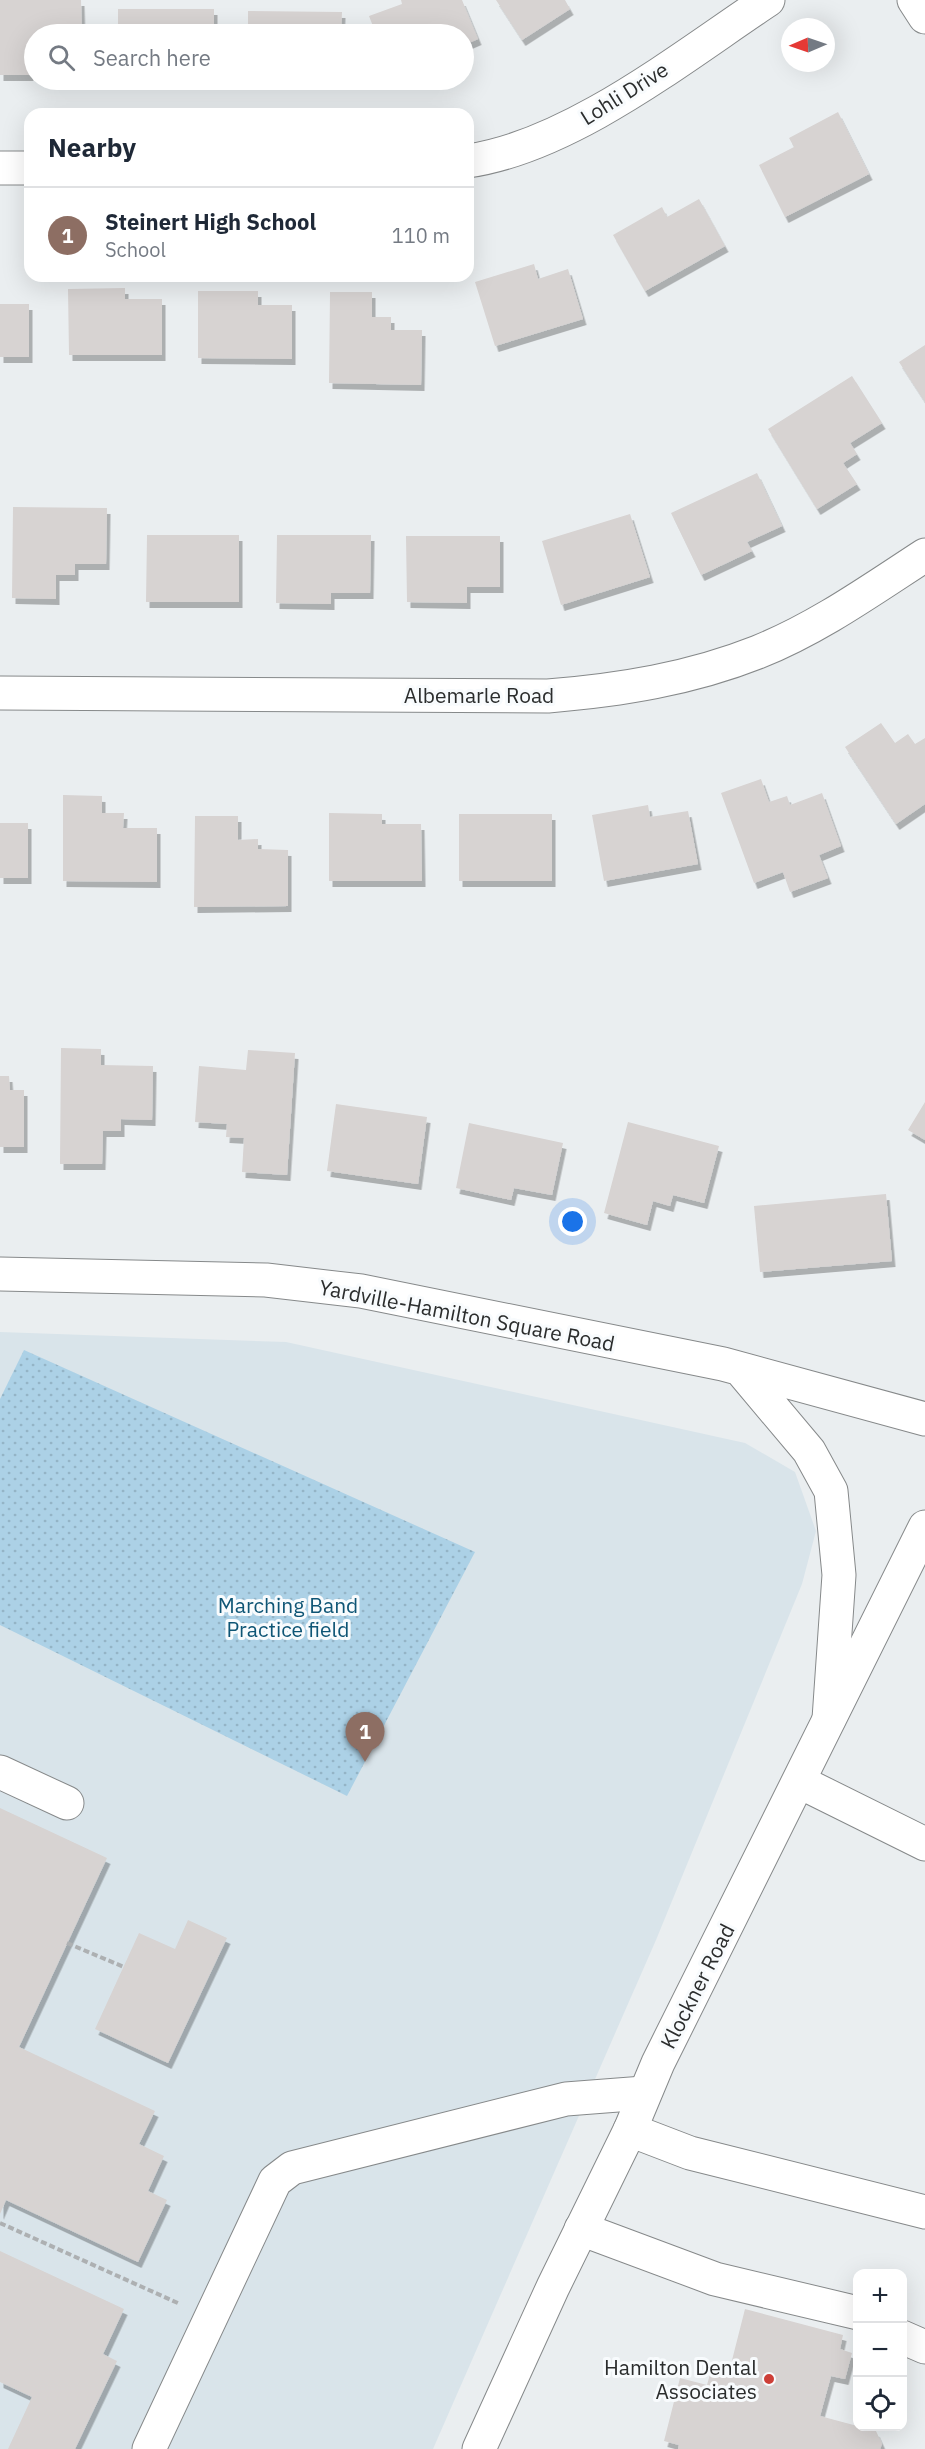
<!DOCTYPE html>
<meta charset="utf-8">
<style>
body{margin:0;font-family:"IBM Plex Sans",sans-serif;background:#f2f2f3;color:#1f2937}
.controls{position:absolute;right:18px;bottom:18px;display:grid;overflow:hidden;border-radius:12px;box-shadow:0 6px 24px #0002}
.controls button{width:54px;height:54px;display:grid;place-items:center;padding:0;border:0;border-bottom:2px solid #e0e1e3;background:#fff;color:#1f2937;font:30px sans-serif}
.compass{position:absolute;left:781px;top:18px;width:54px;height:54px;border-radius:50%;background:#fff;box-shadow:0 6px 24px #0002;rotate:268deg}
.you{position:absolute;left:573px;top:1222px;width:21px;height:21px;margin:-15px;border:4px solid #fff;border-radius:50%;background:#1a73e8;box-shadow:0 0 0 9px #1a73e833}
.badge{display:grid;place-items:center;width:39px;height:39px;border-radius:50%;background:#cd3f38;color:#fff;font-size:20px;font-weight:700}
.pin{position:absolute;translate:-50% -50px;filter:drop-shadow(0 2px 3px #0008)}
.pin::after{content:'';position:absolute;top:32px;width:21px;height:18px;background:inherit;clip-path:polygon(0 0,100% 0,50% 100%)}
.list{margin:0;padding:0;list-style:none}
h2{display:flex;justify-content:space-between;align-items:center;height:78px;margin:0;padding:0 24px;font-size:26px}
h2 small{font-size:20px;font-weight:400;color:#747a83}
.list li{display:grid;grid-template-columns:39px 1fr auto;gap:18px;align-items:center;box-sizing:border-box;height:96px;padding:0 24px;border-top:2px solid #e0e1e3}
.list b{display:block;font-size:22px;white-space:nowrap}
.list p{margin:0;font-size:20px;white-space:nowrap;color:#747a83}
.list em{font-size:20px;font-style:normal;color:#747a83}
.icon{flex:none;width:33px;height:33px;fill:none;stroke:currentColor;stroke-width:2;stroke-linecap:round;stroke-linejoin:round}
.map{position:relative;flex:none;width:925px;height:2449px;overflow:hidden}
.search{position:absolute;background:#fff;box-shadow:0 6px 24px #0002;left:24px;top:24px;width:450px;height:66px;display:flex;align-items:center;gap:15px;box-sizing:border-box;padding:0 21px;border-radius:33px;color:#747a83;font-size:22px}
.panel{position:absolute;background:#fff;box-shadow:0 6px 24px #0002;left:24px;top:108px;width:450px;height:174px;border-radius:18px}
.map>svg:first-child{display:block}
.built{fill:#d9e4ea}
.park{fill:url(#park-dots)}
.building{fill:#d7d3d2;filter:url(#shadow)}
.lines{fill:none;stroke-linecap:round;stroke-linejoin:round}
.minor-casing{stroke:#86898a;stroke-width:35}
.major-casing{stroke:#86898a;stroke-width:35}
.path{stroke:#adb0b2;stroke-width:4;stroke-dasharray:6 3;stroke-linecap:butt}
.minor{stroke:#fff;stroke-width:33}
.major{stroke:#fff;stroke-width:33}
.poi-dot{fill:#cd3f38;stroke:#f8fbfd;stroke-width:2}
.labels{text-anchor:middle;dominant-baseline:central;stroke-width:6;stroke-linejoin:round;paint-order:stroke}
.street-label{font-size:21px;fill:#2b2d2d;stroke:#f8fbfd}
.park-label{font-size:21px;fill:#0e5575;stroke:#f8fbfd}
.poi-label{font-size:21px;fill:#2b2d2d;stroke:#f8fbfd;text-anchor:end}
</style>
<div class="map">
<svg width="925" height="2449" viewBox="0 0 925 2449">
<defs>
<pattern id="park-dots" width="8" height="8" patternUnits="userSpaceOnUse" patternTransform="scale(1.5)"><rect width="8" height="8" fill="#acd1e6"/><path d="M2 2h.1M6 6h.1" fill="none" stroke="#94b4c6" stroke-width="1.8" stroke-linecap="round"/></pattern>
<filter id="shadow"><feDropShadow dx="3.5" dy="6" stdDeviation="0" flood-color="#0004"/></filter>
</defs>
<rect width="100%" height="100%" fill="#eaeef0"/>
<path class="built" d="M0 1332 286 1342 745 1443 795 1472 816 1531 802 1584 656 1940 433 2449H0Z"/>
<path class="park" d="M24 1350 475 1552 347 1796 0 1625V1399Z"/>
<path class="building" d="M0 0H81L82 34H34V52H29L30 75H0Z
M401 0H462L478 39 464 45V34H376L369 16 402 4Z
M496 0H565L570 9 522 40Z
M118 9H214V34H118Z
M248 11 342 12 341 34H248Z
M838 112 869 174 785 217 759 165 794 147 789 138Z
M699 199 725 246 645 291 613 235 662 207 667 217Z
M534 264 538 279 568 269 583 319 495 346 475 282Z
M125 288V299H162V355H69L68 289Z
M198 291H258V305H292V359L198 358Z
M330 292H372V317H391V330H422L421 385 329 383Z
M0 304H29V357H0Z
M925 345V402L899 362Z
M852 376 882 423 850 443 857 454 843 463 857 484 817 509 768 429Z
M757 473 782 526 747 542 752 551 701 575 671 513Z
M13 507 107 508 106 564H75V575H56V599L12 598Z
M630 514 650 577 561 605 542 541Z
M147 535H239V602H146Z
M277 535H371L370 593H331V604L276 603Z
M406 536H500V587H467V603L407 602Z
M881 723 895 743 908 734 915 744 925 738V804L896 824 845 747Z
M761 779 769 802 787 796 790 805 822 793 841 846 819 855 828 878 790 892 783 872 754 883 721 793Z
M63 795 102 796V813H124L123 828H157V882L63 881Z
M648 805 650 817 688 811 698 864 604 881 592 815Z
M329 813 382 814V824H421L422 881H329Z
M459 814H552V881H459Z
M195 816H238V840L258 839V849L288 850V906L194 907Z
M0 823H28V878H0Z
M61 1048 101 1049V1065L153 1066 152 1120 121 1119V1131H103L102 1164H60Z
M248 1050 295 1053 287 1175 242 1172 244 1138 226 1137 227 1124 195 1122 199 1066 246 1070Z
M0 1076H9L10 1090H24V1147H0Z
M925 1102V1140L908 1130Z
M336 1104 427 1117 418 1184 327 1171Z
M628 1122 719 1146 704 1203 673 1195 670 1206 653 1201 647 1225 604 1213Z
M469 1123 563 1143 552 1195 514 1188 511 1200 456 1188Z
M886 1194 892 1261 760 1272 754 1206Z
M0 1808 107 1858 19 2047 155 2111 139 2144 164 2156 148 2191 167 2200 138 2262 6 2200 0 2214Z
M188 1920 227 1938 168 2063 95 2029 139 1933 175 1949Z
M0 2251 124 2309 103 2354 117 2361 75 2449H8L32 2397 0 2382Z
M745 2309 843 2335 840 2349 852 2353 845 2379 831 2376 820 2416 876 2431 882 2444 880 2449H678L679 2445 664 2441 680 2378 707 2385 712 2367 729 2372Z"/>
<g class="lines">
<g class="minor-casing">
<path id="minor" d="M914 0 925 17
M468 161C571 146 682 57 768 0
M0 168H30
M0 693 548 696C620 690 690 679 758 652 818 628 871 590 925 555
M0 1274 266 1280 361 1291 723 1364 925 1419
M740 1369 809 1451 831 1491 839 1575 829 1719
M0 1772 67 1803
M800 1782 925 1844
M630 2130 690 2153 925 2212
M581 2229 715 2279 858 2313
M902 2337 925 2347
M149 2449 275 2181 292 2168 566 2099 644 2093"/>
</g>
<g class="major-casing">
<path id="major" d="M479 2449 553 2287 630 2130 658 2063 925 1527"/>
</g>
<path class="path" d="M67 1943 124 1967
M0 2223 180 2304"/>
<use href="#minor" class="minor"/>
<use href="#major" class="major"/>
</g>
<circle class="poi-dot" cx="769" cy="2379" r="6"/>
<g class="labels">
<g class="street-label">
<text transform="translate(624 93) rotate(-32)">Lohli Drive</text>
<text x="479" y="695">Albemarle Road</text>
<text transform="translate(467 1315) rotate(11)">Yardville-Hamilton Square Road</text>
<text transform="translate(697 1986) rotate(-63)">Klockner Road</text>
</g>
<g class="park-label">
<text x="288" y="1605">Marching Band<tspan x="288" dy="24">Practice field</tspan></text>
</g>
<g class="poi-label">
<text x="757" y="2367">Hamilton Dental<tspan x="757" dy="24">Associates</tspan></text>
</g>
</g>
</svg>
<div class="controls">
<button>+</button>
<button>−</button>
<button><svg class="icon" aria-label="locate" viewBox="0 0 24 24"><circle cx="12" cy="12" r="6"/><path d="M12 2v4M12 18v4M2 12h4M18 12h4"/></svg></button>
</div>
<svg class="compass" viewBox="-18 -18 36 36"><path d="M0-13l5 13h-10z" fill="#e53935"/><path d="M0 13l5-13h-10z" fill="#747a83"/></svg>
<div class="you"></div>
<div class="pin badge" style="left:365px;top:1762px;background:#8d6e63">1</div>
<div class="search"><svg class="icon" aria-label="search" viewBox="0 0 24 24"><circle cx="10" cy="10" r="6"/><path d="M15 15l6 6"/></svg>Search here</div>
<section class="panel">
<h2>Nearby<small></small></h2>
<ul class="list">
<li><span class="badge" style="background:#8d6e63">1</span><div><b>Steinert High School</b><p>School</p></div><em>110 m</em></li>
</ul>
</section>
</div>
